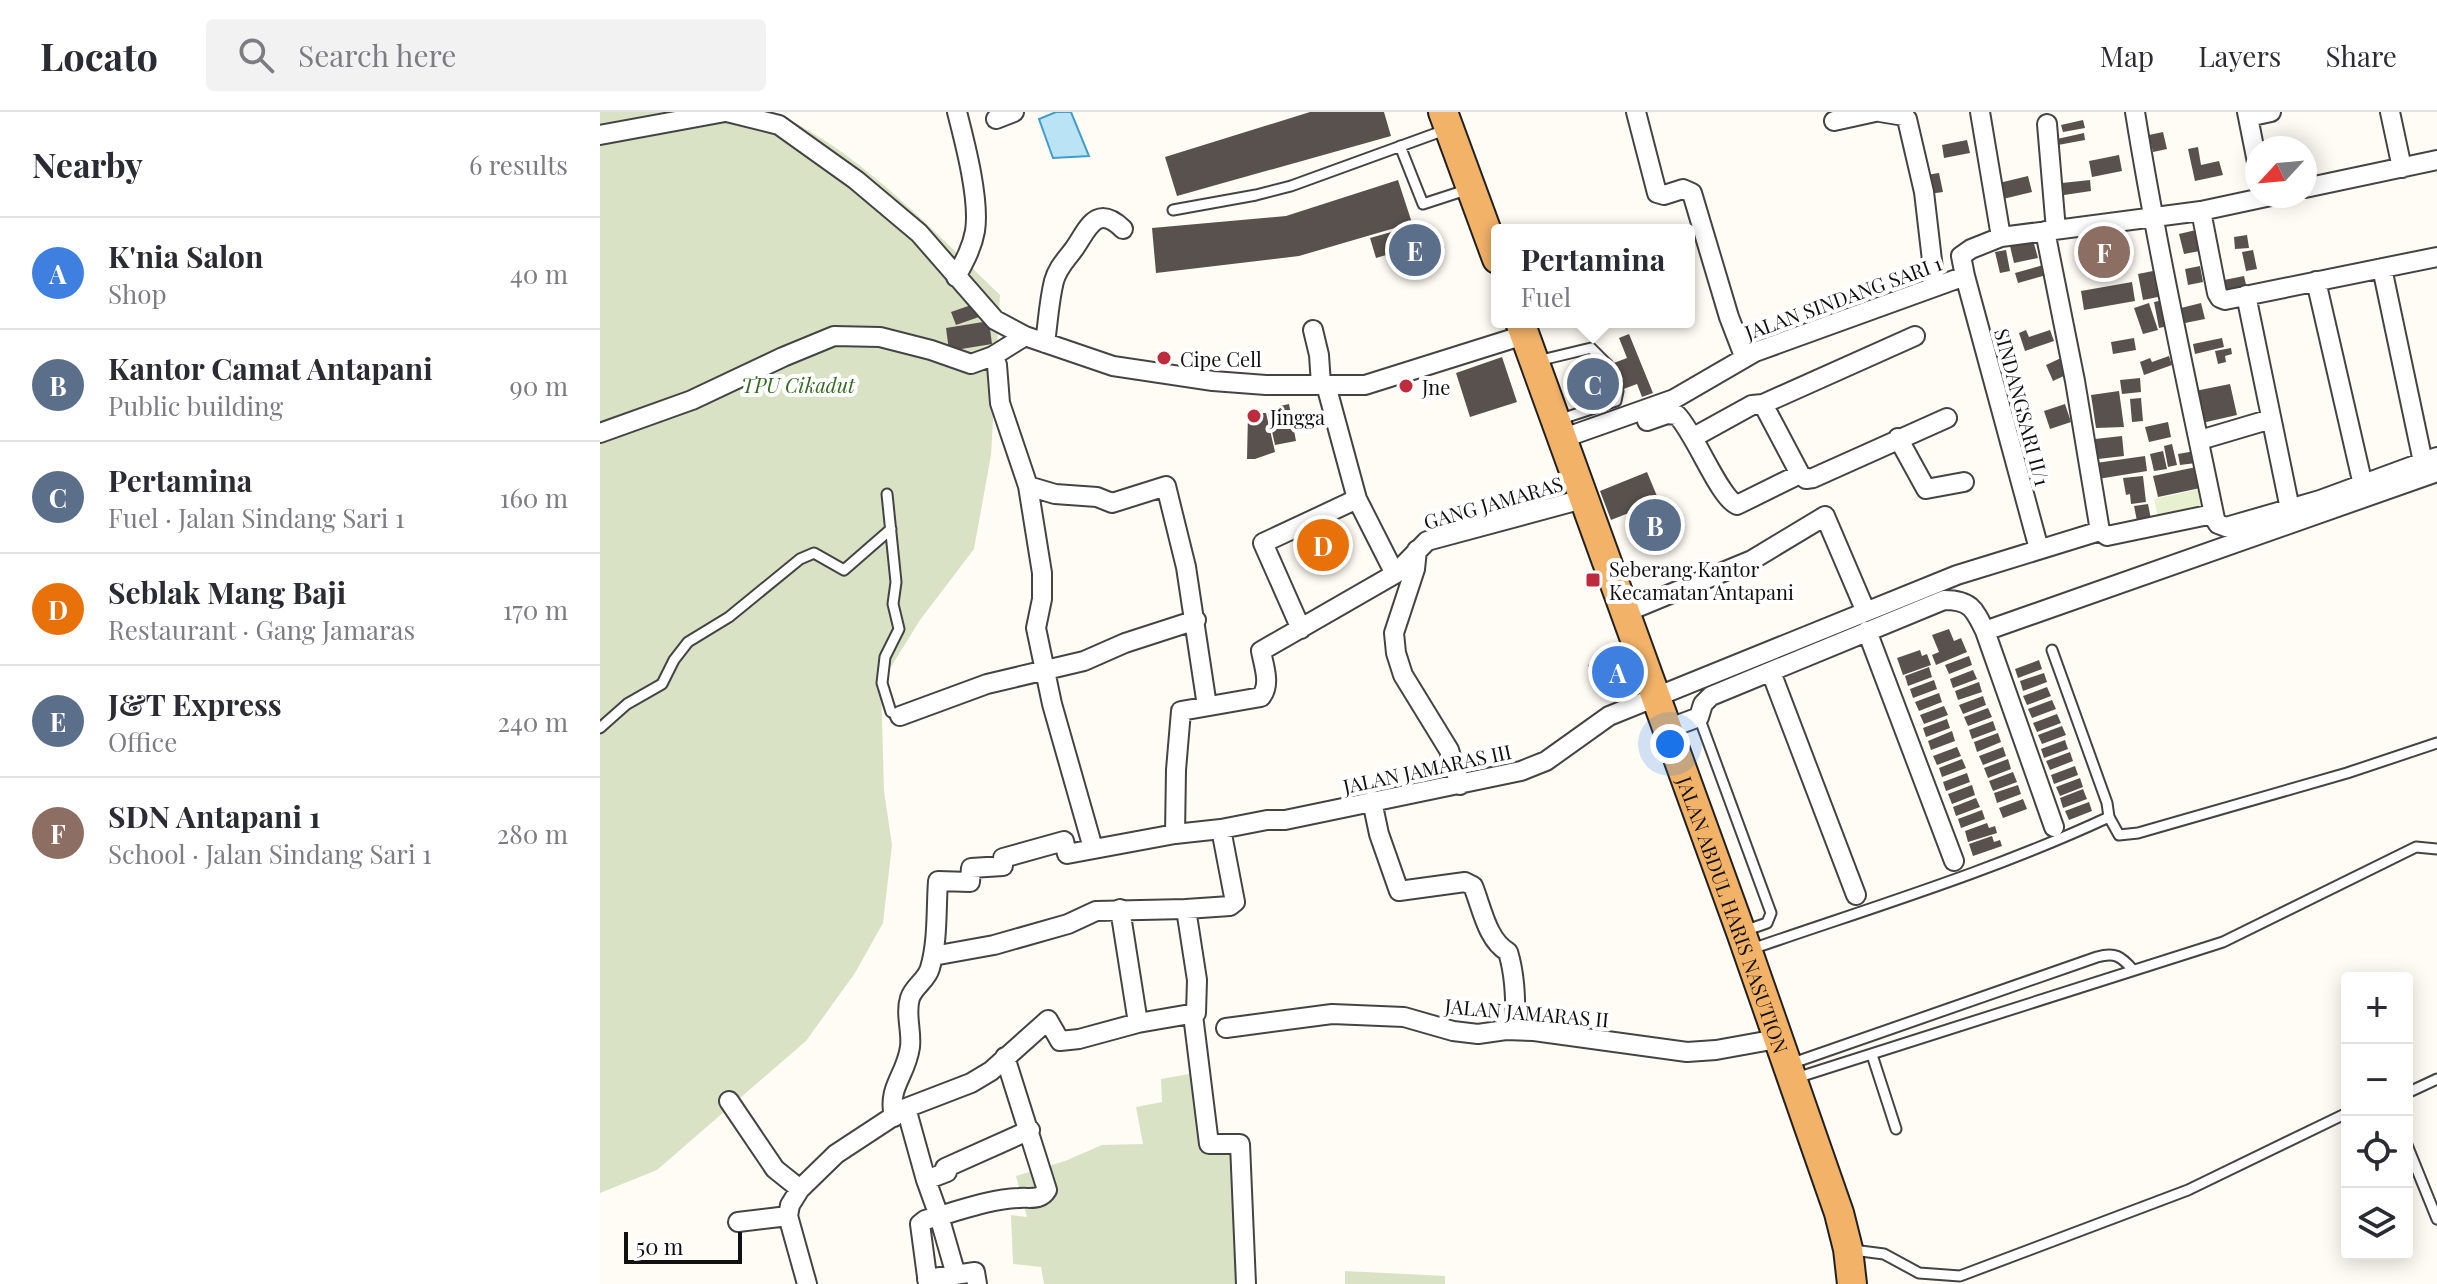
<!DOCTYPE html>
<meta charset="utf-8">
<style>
body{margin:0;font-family:"Playfair Display",serif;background:#f2f2f3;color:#2b2b33}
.controls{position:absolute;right:24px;bottom:24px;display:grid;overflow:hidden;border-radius:8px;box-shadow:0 4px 20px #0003}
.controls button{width:72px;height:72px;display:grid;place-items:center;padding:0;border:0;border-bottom:2px solid #e1e1e2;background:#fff;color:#2b2b33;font:40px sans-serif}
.compass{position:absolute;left:1645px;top:24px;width:72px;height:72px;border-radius:50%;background:#fff;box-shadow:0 4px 20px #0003;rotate:244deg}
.scale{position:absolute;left:24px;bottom:20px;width:118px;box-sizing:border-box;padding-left:8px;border:4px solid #111;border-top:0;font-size:22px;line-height:28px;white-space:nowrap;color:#111;-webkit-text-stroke:6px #fff;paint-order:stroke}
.you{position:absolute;left:1070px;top:632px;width:28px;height:28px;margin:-20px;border:6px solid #fff;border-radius:50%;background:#1a73e8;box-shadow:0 0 0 12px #1a73e833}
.badge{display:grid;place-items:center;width:52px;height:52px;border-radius:50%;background:#be2b3c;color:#fff;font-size:26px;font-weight:700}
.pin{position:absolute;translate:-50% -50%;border:4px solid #fff;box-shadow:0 2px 8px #0006}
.popup{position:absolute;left:891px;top:112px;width:204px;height:104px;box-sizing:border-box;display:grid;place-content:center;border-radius:8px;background:#fff;filter:drop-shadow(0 2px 6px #0005);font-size:26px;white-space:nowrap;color:#7c7c81}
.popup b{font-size:30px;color:#2b2b33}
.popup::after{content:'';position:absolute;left:50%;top:100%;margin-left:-16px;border:16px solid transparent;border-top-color:#fff}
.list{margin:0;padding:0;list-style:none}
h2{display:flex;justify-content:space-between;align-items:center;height:104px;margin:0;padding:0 32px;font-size:34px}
h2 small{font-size:26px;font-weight:400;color:#7c7c81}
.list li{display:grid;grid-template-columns:52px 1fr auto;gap:24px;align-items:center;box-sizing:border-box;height:112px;padding:0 32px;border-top:2px solid #e1e1e2}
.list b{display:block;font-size:30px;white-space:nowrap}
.list p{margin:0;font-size:26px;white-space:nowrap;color:#7c7c81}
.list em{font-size:26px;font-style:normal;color:#7c7c81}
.icon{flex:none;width:44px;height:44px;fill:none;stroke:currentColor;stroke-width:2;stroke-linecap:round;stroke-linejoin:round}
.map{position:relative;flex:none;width:1837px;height:1172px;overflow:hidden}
header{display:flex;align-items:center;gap:48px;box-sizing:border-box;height:112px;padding:0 40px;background:#fff;border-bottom:2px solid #e1e1e2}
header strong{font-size:38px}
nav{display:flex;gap:44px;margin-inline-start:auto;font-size:28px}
.search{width:560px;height:72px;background:#f2f2f3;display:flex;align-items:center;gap:20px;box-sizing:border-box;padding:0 28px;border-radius:8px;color:#7c7c81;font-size:30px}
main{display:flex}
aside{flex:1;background:#fff}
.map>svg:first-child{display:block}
.cemetery{fill:#dae2c5}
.pitch{fill:#e7f1d0}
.water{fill:#bae3f5;stroke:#439dca;stroke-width:2}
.building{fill:#59514d}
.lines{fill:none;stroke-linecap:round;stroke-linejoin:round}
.service-casing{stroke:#444;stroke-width:13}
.minor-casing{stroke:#444;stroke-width:22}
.trunk-casing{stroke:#222;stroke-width:32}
.service{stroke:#fff;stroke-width:9}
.minor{stroke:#fff;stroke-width:18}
.trunk{stroke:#f2b268;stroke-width:28}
.poi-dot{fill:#be2b3c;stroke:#fff;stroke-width:3}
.labels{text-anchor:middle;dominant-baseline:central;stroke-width:8;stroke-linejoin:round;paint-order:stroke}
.street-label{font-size:20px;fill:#111;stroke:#fff}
.poi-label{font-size:20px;fill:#111;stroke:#fff;text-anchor:start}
.park-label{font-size:20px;font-style:italic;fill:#356821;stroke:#fff}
</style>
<header>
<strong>Locato</strong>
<div class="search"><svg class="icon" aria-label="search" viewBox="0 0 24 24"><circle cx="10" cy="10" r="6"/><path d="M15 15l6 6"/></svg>Search here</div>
<nav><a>Map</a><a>Layers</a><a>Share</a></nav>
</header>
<main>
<aside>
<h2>Nearby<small>6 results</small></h2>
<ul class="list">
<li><span class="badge" style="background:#3f7fe0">A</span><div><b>K'nia Salon</b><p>Shop</p></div><em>40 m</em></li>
<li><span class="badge" style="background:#5c6f8a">B</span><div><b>Kantor Camat Antapani</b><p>Public building</p></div><em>90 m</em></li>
<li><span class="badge" style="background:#5c6f8a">C</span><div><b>Pertamina</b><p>Fuel · Jalan Sindang Sari 1</p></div><em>160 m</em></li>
<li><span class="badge" style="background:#e8710a">D</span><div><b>Seblak Mang Baji</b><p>Restaurant · Gang Jamaras</p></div><em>170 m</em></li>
<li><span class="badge" style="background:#5c6f8a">E</span><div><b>J&amp;T Express</b><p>Office</p></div><em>240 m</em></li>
<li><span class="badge" style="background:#8d6e63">F</span><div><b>SDN Antapani 1</b><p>School · Jalan Sindang Sari 1</p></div><em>280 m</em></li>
</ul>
</aside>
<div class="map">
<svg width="1837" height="1172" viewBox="0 0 1837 1172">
<rect width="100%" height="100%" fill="#fffcf5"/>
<path class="cemetery" d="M0 0H174C263 42 329 115 400 183L391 343 374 437 320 508 281 571 284 679 292 733 283 811 255 861 206 929 57 1058 0 1081Z
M600 960 609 1031 640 1032 646 1172H444L441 1155 413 1152 411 1103 427 1105 416 1064 465 1049 502 1033 543 1032 536 995 562 990 561 967Z
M745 1159 845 1164V1172H745Z"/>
<path class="pitch" d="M1605 376 1610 400 1559 410 1554 387Z"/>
<path class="water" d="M456 0H471L489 44 453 46 439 7Z"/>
<path class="building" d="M710 0H784L791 24 577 84 565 45Z
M1483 8 1485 16 1463 20 1461 13Z
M1563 20 1567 37 1553 40 1549 23Z
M1484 21 1485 28 1458 33 1457 27Z
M1367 28 1370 41 1344 46 1342 33Z
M1598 35 1601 53 1619 49 1623 63 1595 69 1588 37Z
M1519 43 1522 59 1492 65 1489 49Z
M1339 61 1343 80 1329 82 1326 63Z
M1428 64 1432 80 1403 87 1399 71Z
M798 68 812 111 699 144 556 161 552 116 686 104Z
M1490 68 1491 79 1464 83 1462 71Z
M802 117 808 137 842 125 845 136 807 150 803 138 776 146 770 126Z
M1596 118 1600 139 1584 142 1579 122Z
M1647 123 1649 136 1635 137 1634 125Z
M1433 128 1438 146 1414 151 1410 134Z
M1406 138 1410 159 1400 161 1395 140Z
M1653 138 1657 157 1646 159 1642 140Z
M1447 152 1450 162 1418 171 1415 161Z
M1600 154 1603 170 1588 173 1585 157Z
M1558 158 1563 184 1543 188 1538 162Z
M1644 164 1647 177 1627 181 1624 168Z
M1532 170 1535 189 1484 198 1481 179Z
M1568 187 1573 213 1559 216 1554 190Z
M1549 191 1558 218 1543 222 1534 196Z
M1601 191 1605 207 1580 212 1577 197Z
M374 192 379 205 356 213 351 200Z
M389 209 392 232 349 239 346 216Z
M1426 218 1429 225 1450 218 1454 229 1425 239 1419 221Z
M1029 222 1053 281 1042 285 1037 272 981 293 971 267 1027 246 1019 226Z
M1534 226 1536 238 1513 242 1511 230Z
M1622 226 1624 235 1595 242 1593 232Z
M1631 236 1632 242 1625 244 1626 250 1618 252 1615 239Z
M1569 244 1572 253 1544 263 1540 250 1550 246 1552 250Z
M902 245 917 290 870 305 856 261Z
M1461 246 1468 262 1453 269 1446 253Z
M1540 266 1541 280 1522 282 1520 268Z
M1630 272 1637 303 1602 311 1595 279Z
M1519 279 1524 315 1496 316 1491 283Z
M1541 286 1543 309 1532 310 1530 287Z
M689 292 696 329 675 333 667 297Z
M1465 292 1471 310 1450 317 1444 299Z
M648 301H666L675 340 655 347H647Z
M1568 310 1571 325 1549 330 1545 315Z
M1522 324 1524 344 1498 347 1495 327Z
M1572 332 1577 353 1568 355 1564 334Z
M1563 339 1567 357 1554 359 1550 342Z
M1595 339 1596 351 1580 353 1578 342Z
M1545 344 1547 359 1498 367 1496 351Z
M1601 354 1605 375 1558 385 1553 364Z
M1047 360 1059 389 1011 408 1000 379Z
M1543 364 1546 390 1531 392 1530 382 1526 383 1523 366Z
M1548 392 1551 407 1537 409 1534 394Z
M1349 517 1354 529 1361 526 1367 540 1336 553 1332 543 1339 540 1332 523Z
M1320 538 1322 544 1327 542 1331 553 1303 563 1297 546Z
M1015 543 1026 571 999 582 988 553Z
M1369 544 1372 553 1349 562 1345 553Z
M1439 548 1442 557 1418 566 1415 557Z
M1329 555 1332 565 1308 574 1305 564Z
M1373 558 1377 567 1353 576 1350 567Z
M1444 561 1447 570 1423 579 1420 569Z
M1334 568 1337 577 1313 586 1310 577Z
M1379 570 1382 580 1358 588 1355 579Z
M1447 575 1451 584 1427 593 1423 584Z
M1339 581 1342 590 1319 599 1315 590Z
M1383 584 1386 593 1363 602 1359 593Z
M1452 588 1456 597 1432 606 1428 597Z
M1344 594 1348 603 1324 612 1320 603Z
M1388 596 1392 605 1368 614 1364 605Z
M1457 602 1461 611 1437 620 1433 611Z
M1347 607 1350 616 1326 625 1323 616Z
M1393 609 1396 618 1372 627 1369 618Z
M1462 614 1466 623 1442 632 1438 623Z
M1352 619 1355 629 1331 638 1328 629Z
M1398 621 1401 630 1377 640 1374 630Z
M1465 628 1468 637 1444 646 1441 637Z
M1357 635 1361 644 1337 653 1333 644Z
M1403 635 1406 644 1383 653 1379 644Z
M1470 640 1473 649 1450 658 1446 649Z
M1362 647 1366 656 1342 665 1339 656Z
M1408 647 1411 657 1388 666 1384 656Z
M1475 654 1478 663 1454 672 1451 663Z
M1413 660 1417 670 1393 679 1389 669Z
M1367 661 1370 670 1346 679 1343 670Z
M1480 666 1483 675 1460 684 1456 675Z
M1372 673 1375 683 1352 692 1348 682Z
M1418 673 1421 682 1397 691 1394 681Z
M1483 677 1487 687 1463 696 1460 686Z
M1376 686 1380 695 1356 704 1353 695Z
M1423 687 1427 697 1403 706 1399 696Z
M1489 690 1492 699 1469 708 1465 699Z
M1382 698 1385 707 1361 716 1358 707Z
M1387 711 1389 716 1395 714 1397 721 1368 730 1365 719Z
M1392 724 1394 730 1400 728 1402 734 1373 744 1369 732Z"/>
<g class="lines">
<g class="service-casing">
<path id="service" d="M800 34 823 92 866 78
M573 98 656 83 691 74 845 18
M937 249 991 236 1008 253
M961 307 1016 289 1018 279
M287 382 296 470 293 492 299 517 285 545 282 571 291 600 300 604
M1099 605 1171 801 1167 811 1144 819
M0 616 27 592 62 572 74 548 88 530 129 505 200 447 214 441 244 458 291 417
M1509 705 1519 723 1538 721 1747 661 1837 631
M1149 838C1270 796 1393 759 1509 705L1507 691 1452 538
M1272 943 1296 1017
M1190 952 1497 845C1515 840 1521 844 1533 858
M1196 966 1623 830 1816 735 1837 737
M1807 981 1837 967
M1807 1033 1837 1107
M1253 1138 1284 1142 1319 1161 1360 1164 1588 1078 1747 1001"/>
</g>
<g class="minor-casing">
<path id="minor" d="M127 0 179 13 256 68 319 121 395 208 425 224 513 254 613 269 666 273H765L924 223
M1036 0 1057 81 1064 83 1083 77 1092 81 1129 205 1144 244
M1280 0 1304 4 1307 7 1324 80 1335 174
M1380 0 1401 125
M1535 0C1557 136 1587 272 1615 407L1618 412 1626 415 1720 388 1837 345
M1647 0 1657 50
M1790 0 1802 56
M1648 5 1671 0
M396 7 414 0
M1234 9 1275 0
M1447 12 1456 118
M0 23 125 0
M1705 76 1837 48
M1601 99 1617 181 1620 186 1625 188 1837 145
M1445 119 1475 269 1500 419
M1782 156 1823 350
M1365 164 1439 437
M356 165C364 150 372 136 375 119 380 88 365 31 357 0
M1716 169 1763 373
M1646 183 1690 397
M713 218 719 243 721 272
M445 231C448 210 449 189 454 169 458 155 466 148 474 137 488 117 496 91 523 117
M393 244 397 253 400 291 428 374 442 461V487L436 516 452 592 493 736
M726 273 757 387 795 462
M1163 292 1315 224
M1047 309 1067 302 1077 303C1096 323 1119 385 1137 393L1200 362 1206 367 1213 366 1347 306
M0 321 92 288 183 245 234 224 280 225 331 238 371 252 393 244 425 224
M1094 325 1152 293 1163 292 1200 362
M1298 326 1326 377 1364 370
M961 327 1074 287 1155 240 1365 164 1361 144 1371 137 1401 125 1601 99 1671 84
M1600 328 1671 307
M428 374 455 382 497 385 512 391 566 374 586 455 607 594
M817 438 815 457 794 521 796 541 803 563 849 638 860 673
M1024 501 1152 448 1225 404 1266 500
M701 517 663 431 757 387
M1267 519 1354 749
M1385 519 1837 360
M1171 560 1256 783
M300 604 387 572 484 549 525 531 596 508
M1067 617 1099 605 1103 592 1111 584 1344 488C1370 488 1374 496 1385 519L1454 715
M772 689 779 722 799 779 865 770 873 774C882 796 887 828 908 840 916 866 915 892 916 918
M575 722 576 658 581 599 661 585C671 572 664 555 661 539L795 462 827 429 983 387
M520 797 538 911
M333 844 394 833 468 812 496 799 586 797
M593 903 609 1032H640L646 1172
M626 916 732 902 804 905 853 919 878 922 906 918 934 919 1087 940 1116 938 1177 927
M129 989 175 1057 200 1077
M306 996 326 1068 339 1104 325 1108 320 1112 328 1172
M294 1005C287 975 306 964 310 935 312 919 305 902 310 886 314 874 327 868 330 856 338 829 336 797 338 769L370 770 371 756 403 754V746L464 729 467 742 575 722 621 717
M326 1068 347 1060 345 1056 430 1018
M138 1110 188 1104
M356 1163 339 1104C364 1097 392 1087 419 1086 430 1085 440 1089 447 1078L405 945
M327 1167 375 1160 377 1172
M207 1172 188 1104 190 1093 200 1077 236 1042 306 996 371 971 391 959 448 908 460 929 479 927 538 911 596 901 597 868 586 797 630 794 635 790 621 717 667 708H685L921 659 946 649 1009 604 1357 463 1500 419 1507 424 1613 402"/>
</g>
<g class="trunk-casing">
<g id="trunk">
<path d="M843 0 897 147"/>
<path id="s1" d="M920 210 1141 820 1239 1101 1248 1137 1252 1172"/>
</g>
</g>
<use href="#service" class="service"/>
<use href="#minor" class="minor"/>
<use href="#trunk" class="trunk"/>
</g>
<g class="poi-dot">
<circle cx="564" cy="246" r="8"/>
<circle cx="806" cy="274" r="8"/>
<circle cx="654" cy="304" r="8"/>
<rect x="985" y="460" width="16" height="16" rx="4"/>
</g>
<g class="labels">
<g class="street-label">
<text transform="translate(1243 185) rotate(-20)">JALAN SINDANG SARI 1</text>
<text transform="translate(1423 295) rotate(75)">SINDANGSARI II/1</text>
<text transform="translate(893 390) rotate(-16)">GANG JAMARAS</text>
<text transform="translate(827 656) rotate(-12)">JALAN JAMARAS III</text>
<text stroke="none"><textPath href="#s1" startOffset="630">JALAN ABDUL HARIS NASUTION</textPath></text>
<text transform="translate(927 900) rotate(5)">JALAN JAMARAS II</text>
</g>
<g class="poi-label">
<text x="580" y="246">Cipe Cell</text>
<text x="822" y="274">Jne</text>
<text x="670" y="304">Jingga</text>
<text x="1009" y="456">Seberang Kantor<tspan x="1009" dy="23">Kecamatan Antapani</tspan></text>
</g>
<g class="park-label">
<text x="198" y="272">TPU Cikadut</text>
</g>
</g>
</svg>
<div class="controls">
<button>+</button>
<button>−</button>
<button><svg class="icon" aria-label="locate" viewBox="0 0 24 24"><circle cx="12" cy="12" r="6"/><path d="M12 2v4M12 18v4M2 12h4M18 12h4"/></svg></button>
<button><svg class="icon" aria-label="layers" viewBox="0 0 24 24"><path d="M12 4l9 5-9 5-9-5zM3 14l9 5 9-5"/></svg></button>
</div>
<svg class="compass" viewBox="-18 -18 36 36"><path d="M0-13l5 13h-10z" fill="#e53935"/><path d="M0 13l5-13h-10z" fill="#7c7c81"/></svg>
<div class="scale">50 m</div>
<div class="you"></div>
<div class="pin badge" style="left:1018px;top:560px;background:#3f7fe0">A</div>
<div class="pin badge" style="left:1055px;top:413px;background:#5c6f8a">B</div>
<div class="pin badge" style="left:993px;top:272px;background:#5c6f8a">C</div>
<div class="popup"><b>Pertamina</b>Fuel</div>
<div class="pin badge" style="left:723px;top:433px;background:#e8710a">D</div>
<div class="pin badge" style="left:815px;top:138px;background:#5c6f8a">E</div>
<div class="pin badge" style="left:1504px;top:140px;background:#8d6e63">F</div>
</div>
</main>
